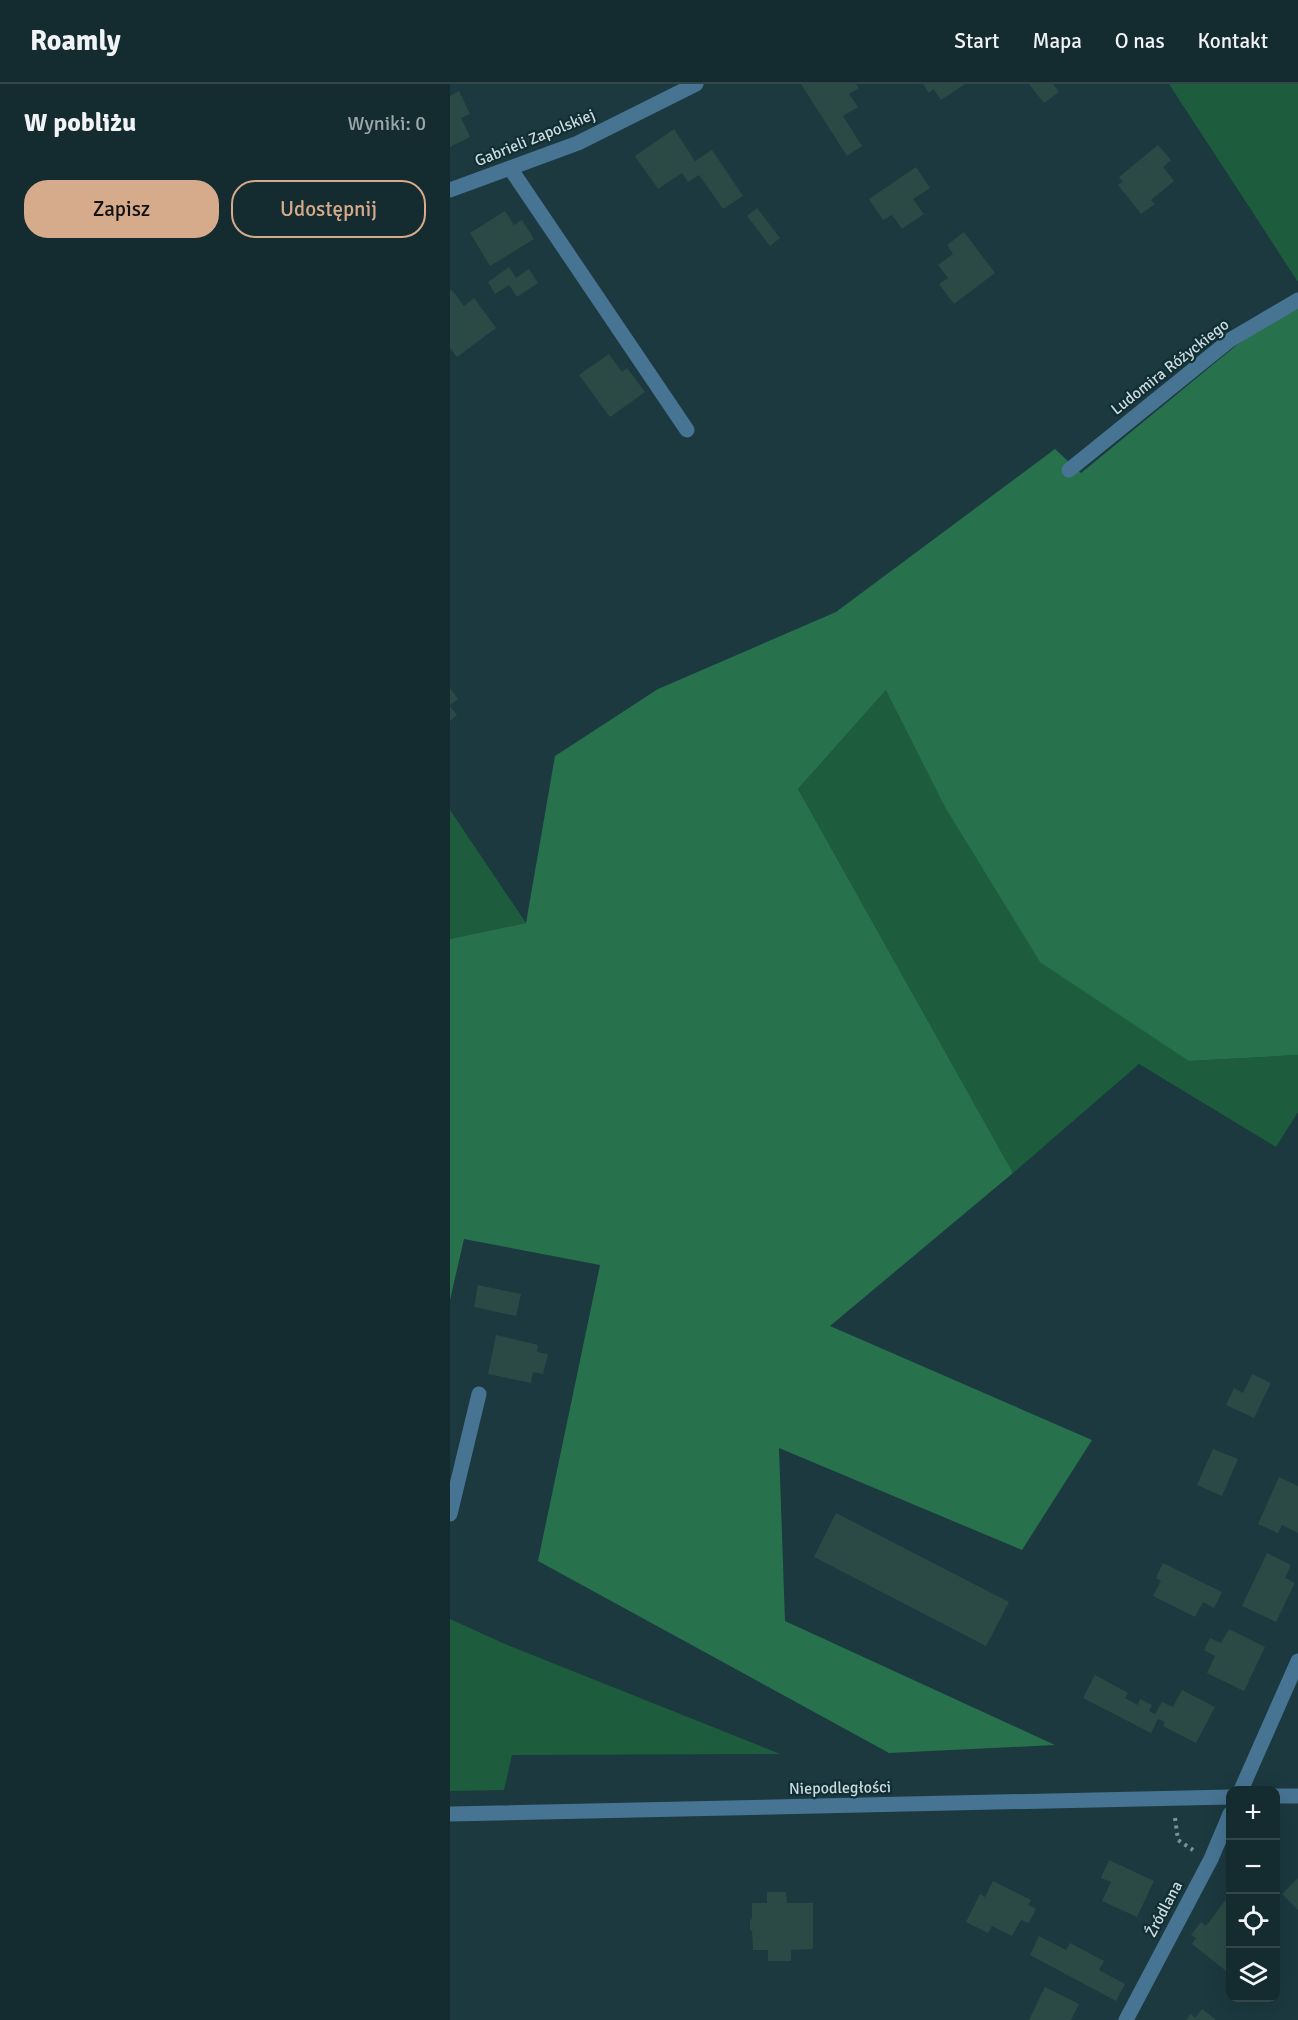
<!DOCTYPE html>
<html lang="pl">
<meta charset="utf-8">
<style>
body{margin:0;font-family:Signika,sans-serif;background:#21373b;color:#f1f3f6}
.controls{position:absolute;right:18px;bottom:18px;display:grid;overflow:hidden;border-radius:12px;box-shadow:0 6px 24px #0002}
.controls button{width:54px;height:54px;display:grid;place-items:center;padding:0;border:0;border-bottom:2px solid #33474b;background:#142b2f;color:#f1f3f6;font:30px sans-serif}
.list{margin:0;padding:0;list-style:none}
h2{display:flex;justify-content:space-between;align-items:center;height:78px;margin:0;padding:0 24px;font-size:26px}
h2 small{font-size:20px;font-weight:400;color:#9da7aa}
.actions{display:flex;gap:12px;padding:18px 24px}
.actions a{flex:1;padding:14px 0;border:2px solid #d6ab8b;border-radius:24px;text-align:center;font-size:21px;color:#d6ab8b}
.actions .main{background:#d6ab8b;color:#111}
.icon{flex:none;width:33px;height:33px;fill:none;stroke:currentColor;stroke-width:2;stroke-linecap:round;stroke-linejoin:round}
.map{position:relative;flex:none;width:848px;height:1936px;overflow:hidden}
header{display:flex;align-items:center;gap:36px;box-sizing:border-box;height:84px;padding:0 30px;background:#142b2f;border-bottom:2px solid #33474b}
header strong{font-size:28px}
nav{display:flex;gap:33px;margin-inline-start:auto;font-size:21px}
main{display:flex}
aside{flex:1;background:#142b2f}
.map>svg:first-child{display:block}
.green{fill:#1d5d3e}
.forest{fill:#27714d}
.building{fill:#2b4a46}
.lines{fill:none;stroke-linecap:round;stroke-linejoin:round}
.path{stroke:#7b9196;stroke-width:4;stroke-dasharray:3 4.5;stroke-linecap:butt}
.minor{stroke:#467492;stroke-width:15}
.labels{text-anchor:middle;dominant-baseline:central;stroke-width:4.5;stroke-linejoin:round;paint-order:stroke}
.street-label{font-size:16px;fill:#cbdbdf;stroke:#102e34}
</style>
<header>
<strong>Roamly</strong>
<nav><a>Start</a><a>Mapa</a><a>O nas</a><a>Kontakt</a></nav>
</header>
<main>
<aside>
<h2>W pobliżu<small>Wyniki: 0</small></h2>
<ul class="list">
</ul>
<div class="actions"><a class="main">Zapisz</a><a>Udostępnij</a></div>
</aside>
<div class="map">
<svg width="848" height="1936" viewBox="0 0 848 1936">
<rect width="100%" height="100%" fill="#1b393f"/>
<path class="green" d="M719 0H848V198Z
M436 606 739 977 848 971V1028L826 1063 689 980 563 1089 348 705Z
M0 726 76 839 0 855Z
M0 1535 55 1560 330 1670 62 1671 54 1706 0 1707Z"/>
<path class="forest" d="M848 223V971L739 977 590 878 495 723 436 606 348 705 563 1089 380 1242 642 1356 572 1466 329 1364 335 1537 605 1661 439 1669 88 1477 150 1181 14 1155 0 1216V855L76 839 105 672 208 605 386 528 605 365 631 389 788 260Z"/>
<path class="building" d="M351 0H406L409 4 399 10 408 23 393 32 412 62 397 72Z
M473 0H515L491 16 483 5 479 9Z
M579 0H603L609 8 594 19Z
M9 7 20 30 11 34 20 53 0 63V12Z
M224 45 245 77 262 66 293 112 273 125 249 91 238 98 232 89 208 105 185 72Z
M708 61 721 76 713 83 724 97 701 116 705 120 691 130 668 101 673 98 669 93Z
M466 83 480 104 463 115 474 130 452 145 442 131 433 136 419 115Z
M307 124 330 154 320 162 297 132Z
M55 127 64 141 72 136 84 155 40 182 20 149Z
M514 148 545 189 504 220 489 200 498 194 488 181 503 170 497 161Z
M59 183 66 194 79 185 88 199 67 213 59 201 45 210 38 198Z
M2 206 14 222 24 214 46 244 7 273 0 264V207Z
M159 270 172 288 177 284 195 308 160 333 129 291Z
M0 604 8 615 0 621Z
M0 622 7 631 0 637Z
M28 1201 71 1210 66 1232 24 1223Z
M46 1251 88 1261 87 1268 98 1270 93 1290 83 1288 81 1299 38 1290Z
M802 1290 821 1299 804 1334 776 1321 784 1304 793 1309Z
M763 1365 788 1375 772 1412 747 1401Z
M829 1393 848 1402V1449L832 1441 828 1449 808 1440Z
M386 1429 559 1518 536 1562 364 1473Z
M817 1469 841 1481 835 1494 845 1499 826 1538 792 1522Z
M713 1479 772 1508 764 1524 753 1518 745 1533 703 1512 711 1497 706 1494Z
M779 1545 815 1563 794 1607 757 1589 765 1572 754 1566 760 1554 771 1559Z
M645 1591 678 1609 675 1614 688 1621 690 1615 702 1621 699 1627 705 1630 712 1618 723 1623 732 1606 765 1623 746 1659 713 1642 715 1638 708 1635 701 1649 633 1614Z
M659 1776 704 1797 687 1833 652 1817 661 1798 651 1794Z
M848 1794V1826L832 1810Z
M543 1797 581 1816 578 1821 586 1825 579 1839 571 1836 562 1852 542 1842 538 1849 516 1838 530 1810 535 1813Z
M317 1808H336L337 1819H363V1865L341 1866V1877H318V1866H303L302 1847 300 1845V1837L302 1834V1819H317Z
M780 1810V1890L742 1860 746 1854 741 1851 751 1838 756 1842Z
M589 1852 616 1866 620 1859 654 1877 649 1886 675 1900 666 1917 580 1871Z
M595 1903 629 1920 621 1936H579Z
M752 1925 766 1936H736L740 1930 745 1934Z"/>
<g class="lines">
<path class="path" d="M725 1734 728 1756 743 1766"/>
<path class="minor" d="M60 84 237 346
M0 106 128 59 246 0
M619 386 780 256 848 216
M0 1430 29 1310
M791 1706 848 1577
M826 1712H848
M0 1730 780 1713
M676 1936 761 1775 780 1730"/>
</g>
<g class="labels">
<g class="street-label">
<text transform="translate(85 54) rotate(-22)">Gabrieli Zapolskiej</text>
<text transform="translate(720 283) rotate(-38)">Ludomira Różyckiego</text>
<text transform="translate(390 1704) rotate(-1)">Niepodległości</text>
<text transform="translate(714 1825) rotate(-62)">Źródlana</text>
</g>
</g>
</svg>
<div class="controls">
<button>+</button>
<button>−</button>
<button><svg class="icon" aria-label="locate" viewBox="0 0 24 24"><circle cx="12" cy="12" r="6"/><path d="M12 2v4M12 18v4M2 12h4M18 12h4"/></svg></button>
<button><svg class="icon" aria-label="layers" viewBox="0 0 24 24"><path d="M12 4l9 5-9 5-9-5zM3 14l9 5 9-5"/></svg></button>
</div>
</div>
</main>
